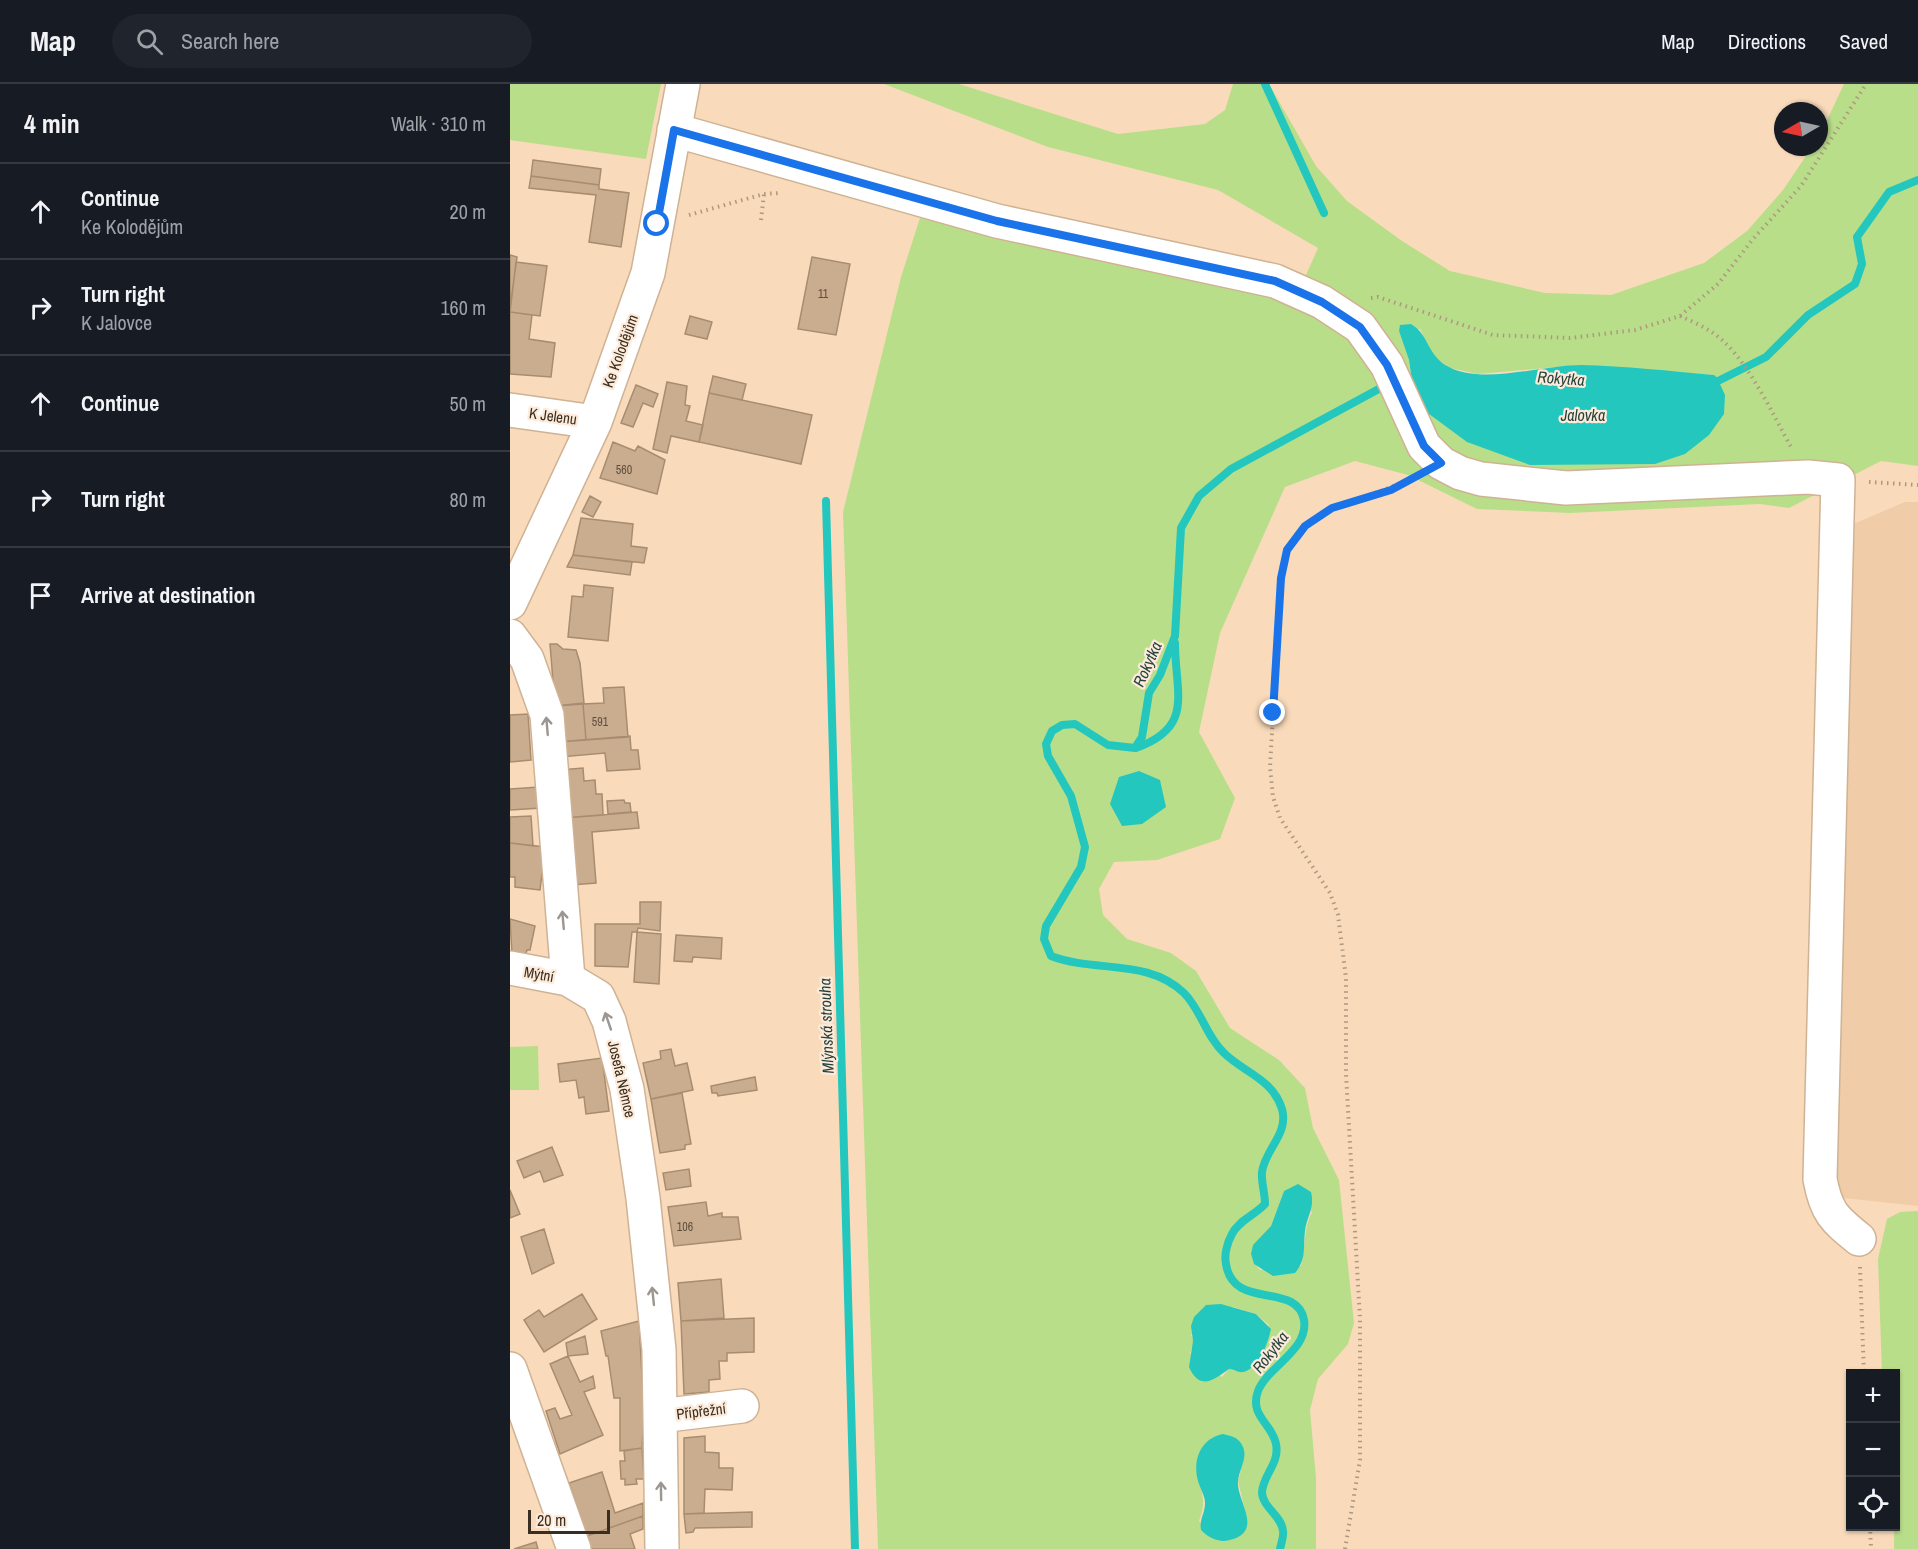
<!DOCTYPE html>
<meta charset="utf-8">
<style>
body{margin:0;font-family:"Archivo Narrow",sans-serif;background:#20242c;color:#f1f3f6}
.controls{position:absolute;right:18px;bottom:18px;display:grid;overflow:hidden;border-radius:0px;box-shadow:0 2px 4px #0004}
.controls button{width:54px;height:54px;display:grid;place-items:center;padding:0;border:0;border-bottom:2px solid #363941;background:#171b24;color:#f1f3f6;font:30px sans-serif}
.compass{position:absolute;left:1264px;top:18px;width:54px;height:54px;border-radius:50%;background:#171b24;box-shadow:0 2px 4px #0004;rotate:261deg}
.scale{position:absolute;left:18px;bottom:15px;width:82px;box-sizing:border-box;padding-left:6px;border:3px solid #3a2e22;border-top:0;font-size:16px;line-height:21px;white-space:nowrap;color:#3a2e22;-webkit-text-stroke:4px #fdead8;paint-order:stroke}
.stop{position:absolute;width:18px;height:18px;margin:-14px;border:4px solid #1a73e8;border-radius:50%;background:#fff}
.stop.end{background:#1a73e8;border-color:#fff;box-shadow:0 2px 6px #0008}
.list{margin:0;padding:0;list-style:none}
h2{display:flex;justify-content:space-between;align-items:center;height:78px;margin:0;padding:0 24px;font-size:26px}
h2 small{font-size:20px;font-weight:400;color:#9ea1a6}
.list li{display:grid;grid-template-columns:39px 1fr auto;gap:18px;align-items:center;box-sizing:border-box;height:96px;padding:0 24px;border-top:2px solid #363941}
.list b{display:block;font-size:22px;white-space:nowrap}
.list p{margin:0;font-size:20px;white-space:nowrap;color:#9ea1a6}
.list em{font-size:20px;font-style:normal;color:#9ea1a6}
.icon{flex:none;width:33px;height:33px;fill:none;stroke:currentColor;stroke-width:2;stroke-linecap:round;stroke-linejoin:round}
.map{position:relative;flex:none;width:1408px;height:1465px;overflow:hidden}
header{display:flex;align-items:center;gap:36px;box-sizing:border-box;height:84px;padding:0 30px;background:#171b24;border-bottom:2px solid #363941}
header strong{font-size:28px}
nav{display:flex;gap:33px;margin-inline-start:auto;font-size:21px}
.search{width:420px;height:54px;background:#20242c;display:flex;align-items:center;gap:15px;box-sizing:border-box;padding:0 21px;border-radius:33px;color:#9ea1a6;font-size:22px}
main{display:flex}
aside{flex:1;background:#171b24}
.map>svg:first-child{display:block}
.built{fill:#f0cda8}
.green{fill:#b9de8a;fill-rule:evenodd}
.water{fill:#24c7bd}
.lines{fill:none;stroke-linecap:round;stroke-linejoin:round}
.stream{stroke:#24c7bd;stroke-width:8}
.building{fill:#caad8f;stroke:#a88c6f;stroke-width:1.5}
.minor-casing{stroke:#cfb294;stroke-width:36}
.path{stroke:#af9880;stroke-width:4;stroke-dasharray:1.5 4.5;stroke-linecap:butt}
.minor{stroke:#fff;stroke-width:33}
.oneway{stroke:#9c9690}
.route{stroke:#1a73e8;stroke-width:8}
.labels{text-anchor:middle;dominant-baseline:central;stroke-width:4.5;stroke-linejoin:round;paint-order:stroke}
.number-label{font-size:12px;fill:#5e4e3d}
.street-label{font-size:15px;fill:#3a2e22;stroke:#fdead8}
.water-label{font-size:16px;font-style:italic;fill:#23423f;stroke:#fdead8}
</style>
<header>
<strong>Map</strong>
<div class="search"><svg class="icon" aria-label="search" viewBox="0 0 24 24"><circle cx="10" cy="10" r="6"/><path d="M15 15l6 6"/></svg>Search here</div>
<nav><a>Map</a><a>Directions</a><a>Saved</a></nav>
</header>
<main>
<aside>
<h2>4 min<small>Walk · 310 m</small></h2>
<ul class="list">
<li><svg class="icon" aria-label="ahead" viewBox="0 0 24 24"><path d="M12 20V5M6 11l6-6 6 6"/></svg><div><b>Continue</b><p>Ke Kolodějům</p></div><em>20 m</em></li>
<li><svg class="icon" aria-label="right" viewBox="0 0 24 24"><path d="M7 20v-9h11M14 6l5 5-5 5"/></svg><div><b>Turn right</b><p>K Jalovce</p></div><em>160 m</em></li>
<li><svg class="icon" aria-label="ahead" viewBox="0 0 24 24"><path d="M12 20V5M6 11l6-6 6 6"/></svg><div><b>Continue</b></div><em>50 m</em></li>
<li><svg class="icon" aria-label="right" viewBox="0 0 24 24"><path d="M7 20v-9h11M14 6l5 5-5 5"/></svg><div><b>Turn right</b></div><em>80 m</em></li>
<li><svg class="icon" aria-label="arrive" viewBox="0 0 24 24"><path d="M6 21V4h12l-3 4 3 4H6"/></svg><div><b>Arrive at destination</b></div></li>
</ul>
</aside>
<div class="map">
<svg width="1408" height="1465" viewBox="0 0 1408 1465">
<rect width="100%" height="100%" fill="#f9dbbb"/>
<path class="built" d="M1395 418H1408V1122L1324 1113 1343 440Z"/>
<path class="green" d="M0 0H151L136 75 0 56Z
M374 0H449L608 50 695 40 715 26 723 0H759L806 82 837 117 892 157 940 187 1035 209 1101 211 1194 179 1237 147 1273 106 1302 63H1309V53L1334 0H1408V382L1371 377 1279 424 1250 420 1060 429 967 425 898 391 845 377 775 403 710 549 689 648 725 714 710 755 647 776 604 778 589 805 593 831 617 855 661 869 686 887 720 944 769 976 795 1004 803 1044 829 1096 844 1239 838 1260 808 1295 800 1326 806 1394V1465H368L333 428 391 193 410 134 784 218 808 164 708 106 538 63ZM910 245 923 272 940 284 968 290 1070 281 1204 291 903 304 899 276 889 247ZM774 1107 802 1128C793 1145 796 1163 791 1182L750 1186 744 1179 741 1170 761 1142ZM723 1223 746 1230 759 1241 747 1278 732 1288 719 1285 712 1293 680 1270 684 1257 681 1251ZM733 1379 728 1397 737 1435 731 1451 721 1456 708 1457 689 1437C699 1413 688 1404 686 1380Z
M28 962 29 1006H0V963Z
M1408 1127V1465H1384L1386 1290 1372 1289 1368 1175 1377 1135 1390 1128Z"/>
<path class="water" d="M901 240C920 251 916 271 939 283 972 301 1033 281 1071 281 1115 282 1160 287 1204 291L1212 298H1209L1215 311 1214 330 1199 351 1175 370 1145 380 1020 381 957 358 915 327 903 304 899 276 889 247 890 241Z
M629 687 650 696 656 723 632 740 612 742 600 720 609 693Z
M788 1100 801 1108C805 1124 797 1132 795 1147 793 1163 797 1175 785 1189L763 1192 744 1180 741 1170 743 1161 761 1142 774 1107Z
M711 1220 746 1230 761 1245C758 1259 749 1285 733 1288 728 1289 724 1285 719 1285 705 1295 690 1308 679 1283L683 1257 681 1242 684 1233 696 1221Z
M713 1350C721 1352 728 1353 732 1361 739 1373 729 1385 728 1397 726 1417 755 1447 720 1456 708 1459 699 1454 691 1446 689 1435 695 1430 695 1419 695 1412 690 1404 688 1397 682 1376 691 1354 713 1350Z"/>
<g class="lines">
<path class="stream" d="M755 0 814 129
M1201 298 1208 297 1256 273 1298 231 1345 200 1352 180 1347 153 1379 108 1408 96
M316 417 345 1465
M626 664C685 643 665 609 665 559
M770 1465C771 1460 774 1452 773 1447 772 1432 752 1423 752 1408 753 1391 770 1379 766 1360 762 1339 739 1332 748 1307 757 1283 799 1266 794 1236 787 1197 723 1227 716 1180 714 1171 717 1159 722 1150 728 1137 745 1131 755 1120 755 1109 751 1098 752 1088 755 1065 779 1050 772 1025 763 995 733 988 714 969 696 952 691 926 674 909 638 874 585 889 541 872L534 855 536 842 571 783 575 763 561 712 538 672 536 660 542 647 552 641 565 640 598 661 625 664 632 653 639 609 650 591 665 552 671 444 689 412 721 385 878 300"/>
</g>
<path class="building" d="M23 76 91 85 89 101 21 92Z
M21 92 89 101V105L119 109 111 163 79 158 86 111 19 104Z
M0 171 7 173 0 224Z
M302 173 340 180 326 251 288 245Z
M6 178 37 182 30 232 0 228Z
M0 228 22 231 19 255 45 259 41 293 0 290Z
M180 232 202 238 197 255 175 250Z
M203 292 236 300 232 316 199 309Z
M157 298 177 302 175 321 180 322 176 337 193 341 189 358 161 352 157 369 143 365Z
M126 301 148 310 143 323 133 319 123 343 111 339Z
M199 309 302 331 291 380 189 358Z
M103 358 125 367 128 362 155 376 147 410 90 394Z
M80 412 91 418 83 433 72 428Z
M71 434 123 440 121 462 137 464 134 479 63 471Z
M63 471 122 478 120 491 57 483Z
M74 501 103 504 98 557 58 553 62 512 73 513Z
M40 560H47L53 565 66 566 70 579 74 619 45 622Z
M114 603 118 653 76 656 73 620 94 619 93 604Z
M73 620 76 656 48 658 45 622Z
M18 630 21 676 0 678V631Z
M120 652 121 666H128L130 685 97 687 95 669 50 673 48 658Z
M73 684 74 697 85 696 86 710H92L93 731 54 734 50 686Z
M29 703 31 724 0 726V705Z
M114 716 115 719H120L121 728 98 730 97 717Z
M127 728 129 744 82 748 86 799 61 801 54 734Z
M21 732 23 762 0 759V733Z
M0 759 35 763 32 785 36 786 35 790H32L30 806 5 803V793H0Z
M130 818H151L150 847 128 844 127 848H122L118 883 85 882V840H130Z
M0 835 25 842 20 866H17L15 873 2 870Z
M127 848 151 850 149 900 124 898Z
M166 851 212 854 211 875 183 873 182 878 164 877Z
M161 965 165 982 177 979 183 1006 141 1015 133 979 151 975 150 967Z
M92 974 99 1027 76 1030 74 1013 69 1014 66 996 50 998 48 980Z
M245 993 247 1006 208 1012 207 1009H202L201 1002Z
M172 1009 181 1060 175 1061V1065L150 1069 141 1015Z
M42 1063 53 1091 34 1098 30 1087 14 1094 7 1077Z
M179 1085 181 1102 156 1106 153 1089Z
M0 1106 10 1130 0 1134Z
M196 1118 198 1132 212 1129V1133H228L231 1155 164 1162 158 1123Z
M34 1145 44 1179 22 1190 11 1153Z
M211 1195 214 1234 171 1237 168 1199Z
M72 1210 87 1235 34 1268 14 1236 29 1226 34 1233Z
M244 1234V1268L217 1269V1277H209L210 1295 199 1296V1308L174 1310 171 1237Z
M129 1237 134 1328 132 1364 110 1367V1314H104L98 1272H96L91 1247Z
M75 1252 78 1270 58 1272 56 1259Z
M58 1272 70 1298 83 1292 85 1304 74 1308 93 1351 50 1370 36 1327 45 1324 50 1335 62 1331 40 1280Z
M195 1352V1368L209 1369V1384H223L222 1406 195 1405 194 1429 174 1430V1354Z
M132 1364 134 1395H126L127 1400 115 1401V1395H111L110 1377H115L114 1367Z
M92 1388 105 1429 133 1419V1432L77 1452 59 1399Z
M242 1428V1443L185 1444 183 1448 176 1449 174 1430Z
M133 1432V1445L120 1450 125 1465H81L77 1452Z
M26 1458 28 1465H4Z"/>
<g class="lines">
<g class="minor-casing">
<path id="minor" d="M164 46 487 137 765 197 812 218 850 243 877 281 914 362 931 379 950 389 971 395 1056 404 1298 393 1328 396 1310 1095C1316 1128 1324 1135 1349 1155
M0 326 85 338
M0 519 85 338 138 189 173 0
M0 552 17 575 37 631 58 895
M0 884 58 895 88 913 99 937 117 1005 133 1114 149 1266 152 1465
M0 1285 64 1465
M150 1332 232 1322"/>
</g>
<path class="path" d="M179 131 254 110 270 109
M251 136 254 110
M861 214 868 213 983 251 1060 254 1125 246 1170 232 1208 200 1243 155 1291 102 1356 0
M1170 232C1181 237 1193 242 1203 249 1235 270 1262 329 1281 363
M1359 398 1408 401
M1350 1183 1354 1290
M1360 1442 1361 1465
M835 1465 850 1376V1235L836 990V894L828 831 820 809 770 734 763 713 760 683 771 494C773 485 774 474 777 466 798 421 863 415 903 393"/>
<use href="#minor" class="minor"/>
</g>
<defs><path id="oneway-shaft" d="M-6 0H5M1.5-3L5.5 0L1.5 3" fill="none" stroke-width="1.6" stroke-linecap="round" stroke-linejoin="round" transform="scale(1.5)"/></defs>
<g class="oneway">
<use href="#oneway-shaft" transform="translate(37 642) rotate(-95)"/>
<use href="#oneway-shaft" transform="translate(53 836) rotate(-95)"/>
<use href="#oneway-shaft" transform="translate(98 937) rotate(-109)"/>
<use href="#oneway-shaft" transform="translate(143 1212) rotate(-96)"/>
<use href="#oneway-shaft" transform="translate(151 1407) rotate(-91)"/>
</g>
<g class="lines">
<path class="route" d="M147 140 164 46 487 137 765 197 812 218 850 243 877 281 914 362 931 379 881 406 822 424 795 442 777 466 771 494 763 629"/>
</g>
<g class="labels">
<g class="number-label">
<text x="313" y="210">11</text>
<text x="114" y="386">560</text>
<text x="90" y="638">591</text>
<text x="175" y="1143">106</text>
</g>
<g class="street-label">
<text transform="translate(110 267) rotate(-70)">Ke Kolodějům</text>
<text transform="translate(43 332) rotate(8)">K Jelenu</text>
<text transform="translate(29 890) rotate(10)">Mýtní</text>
<text transform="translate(112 995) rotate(77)">Josefa Němce</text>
<text transform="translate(191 1327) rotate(-7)">Přípřežní</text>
</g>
<g class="water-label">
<text transform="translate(1051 294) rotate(4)">Rokytka</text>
<text x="1073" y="331">Jalovka</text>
<text transform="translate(637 580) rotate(-66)">Rokytka</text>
<text transform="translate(316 942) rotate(-92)">Mlýnská strouha</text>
<text transform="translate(760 1268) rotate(-52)">Rokytka</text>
</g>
</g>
</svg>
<div class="controls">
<button>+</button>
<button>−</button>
<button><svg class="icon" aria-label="locate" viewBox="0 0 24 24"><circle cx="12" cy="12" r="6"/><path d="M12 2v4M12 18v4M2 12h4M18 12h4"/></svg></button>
</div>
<svg class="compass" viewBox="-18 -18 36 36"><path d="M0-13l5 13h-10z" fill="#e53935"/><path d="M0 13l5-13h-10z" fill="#9ea1a6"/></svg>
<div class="scale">20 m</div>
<div class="stop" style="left:147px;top:140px"></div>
<div class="stop end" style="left:763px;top:629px"></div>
</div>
</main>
